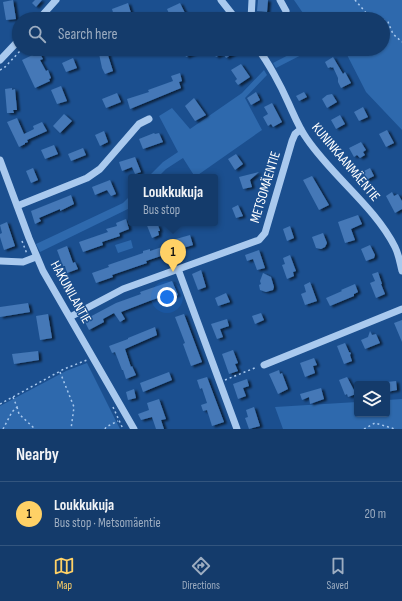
<!DOCTYPE html>
<meta charset="utf-8">
<style>
body{margin:0;font-family:"Sofia Sans Condensed",sans-serif;background:#1d4271;color:#f1f3f6}
.controls{position:absolute;right:12px;bottom:12px;display:grid;overflow:hidden;border-radius:4px;box-shadow:0 1px 3px #0004}
.controls button{width:36px;height:36px;display:grid;place-items:center;padding:0;border:0;border-bottom:1px solid #33557e;background:#143b6b;color:#f1f3f6;font:20px sans-serif}
.you{position:absolute;left:167px;top:297px;width:14px;height:14px;margin:-10px;border:3px solid #fff;border-radius:50%;background:#1a73e8;box-shadow:0 0 0 6px #1a73e833}
.badge{display:grid;place-items:center;width:26px;height:26px;border-radius:50%;background:#ffd166;color:#111;font-size:13px;font-weight:700}
.pin{position:absolute;translate:-50% -33px;filter:drop-shadow(0 1px 2px #0008)}
.pin::after{content:'';position:absolute;top:21px;width:14px;height:12px;background:inherit;clip-path:polygon(0 0,100% 0,50% 100%)}
.popup{position:absolute;left:128px;top:174px;width:90px;height:52px;box-sizing:border-box;display:grid;place-content:center;border-radius:4px;background:#143b6b;filter:drop-shadow(0 1px 3px #0005);font-size:13px;white-space:nowrap;color:#9dadc1}
.popup b{font-size:15px;color:#f1f3f6}
.popup::after{content:'';position:absolute;left:50%;top:100%;margin-left:-8px;border:8px solid transparent;border-top-color:#143b6b}
.list{margin:0;padding:0;list-style:none}
h2{display:flex;justify-content:space-between;align-items:center;height:52px;margin:0;padding:0 16px;font-size:17px}
h2 small{font-size:13px;font-weight:400;color:#9dadc1}
.list li{display:grid;grid-template-columns:26px 1fr auto;gap:12px;align-items:center;box-sizing:border-box;height:64px;padding:0 16px;border-top:1px solid #33557e}
.list b{display:block;font-size:15px;white-space:nowrap}
.list p{margin:0;font-size:13px;white-space:nowrap;color:#9dadc1}
.list em{font-size:13px;font-style:normal;color:#9dadc1}
.icon{flex:none;width:22px;height:22px;fill:none;stroke:currentColor;stroke-width:2;stroke-linecap:round;stroke-linejoin:round}
.map{position:relative;flex:none;width:402px;height:429px;overflow:hidden}
.search{position:absolute;background:#143b6b;box-shadow:0 1px 3px #0004;left:12px;right:12px;top:12px;height:44px;display:flex;align-items:center;gap:10px;box-sizing:border-box;padding:0 14px;border-radius:22px;color:#9dadc1;font-size:15px}
.sheet{height:116px;background:#143b6b}
nav{display:flex;justify-content:space-around;align-items:center;box-sizing:border-box;height:56px;border-top:1px solid #33557e;background:#143b6b;font-size:11px;color:#9dadc1}
nav a{display:grid;justify-items:center;gap:2px}
nav .on{color:#ffd166}
.map>svg:first-child{display:block}
.green{fill:#2e69ad}
.building{fill:#4478b7;filter:url(#shadow)}
.lines{fill:none;stroke-linecap:round;stroke-linejoin:round}
.path{stroke:#a9c9ee;stroke-width:1.5;stroke-dasharray:2 3;stroke-linecap:butt}
.minor{stroke:#a9c9ee;stroke-width:7}
.labels{text-anchor:middle;dominant-baseline:central;stroke-width:3;stroke-linejoin:round;paint-order:stroke}
.street-label{font-size:14px;fill:#fff;stroke:#1b4f8f}
</style>
<div class="map">
<svg width="402" height="429" viewBox="0 0 402 429">
<defs>
<filter id="shadow"><feDropShadow dx="3" dy="1.5" stdDeviation="1" flood-color="#0009"/></filter>
</defs>
<rect width="100%" height="100%" fill="#1b4f8f"/>
<path class="green" d="M294 0H402V130L366 92 344 49H383V19H307Z
M300 49H313L276 68 273 63Z
M264 70 267 75 245 98 262 130 195 177 183 158 166 169 158 177H148L163 162 178 152 159 116 172 108 190 129 242 93Z
M131 195 130 208 40 252 36 244 123 203Z
M131 240 133 248 118 253 115 245Z
M87 363 120 429H0V406L66 371Z
M402 399V429H283L275 407 357 402V414H387V400Z"/>
<path class="building" d="M13 0 16 19 6 20 3 2Z
M35 0H42L36 7 32 3Z
M258 0H268L267 12 257 11Z
M128 3 131 13 115 19 112 9Z
M180 3 187 17 180 19 178 14 171 18 167 9Z
M214 12 218 19H202Z
M98 49H106L113 71 105 74 102 68Z
M190 49H202L186 57 184 52Z
M211 49H232L234 53 226 58 223 53 216 57Z
M39 52 43 59 40 60 46 71 48 70 51 78 49 79 50 81 35 88 22 60Z
M333 57 343 74 345 72 351 83 341 88 338 82V78L333 67 332 68 331 67 328 68 325 62Z
M73 58 77 68 66 72 62 63Z
M241 64 250 77 238 85 235 81 237 79 231 70Z
M180 73 182 81 179 82 181 88 130 109 127 99 149 92 148 90 173 81 171 76Z
M61 86 67 101 57 104 51 90Z
M12 88V90L15 89 17 110H13L14 113H7L5 89Z
M256 92 260 100 251 105 247 98Z
M304 92 307 97 299 101 296 96Z
M117 93 121 102 106 108 102 99Z
M332 94 337 102 327 108 322 99 327 95Z
M194 98 206 115 195 121 185 106Z
M272 103 282 122 273 127 271 124 268 126 263 117 268 114 264 107Z
M363 107 368 117 359 121 354 112Z
M64 114 72 121 60 133 53 126Z
M340 115 345 124 336 129 331 120Z
M17 118 24 134 34 129 33 126 42 122 47 131 27 140 28 142 25 143V144L19 147 7 122Z
M387 130 394 143 386 147 379 134Z
M104 131 108 142 100 146 95 135Z
M154 133 155 134 159 133 163 142 143 149 139 139Z
M361 142 366 150 363 152 365 155 360 158 357 155 354 157 349 148Z
M54 145 58 154 45 159 41 150Z
M83 148 86 155 71 161 68 154Z
M236 154 243 164 235 170 228 159Z
M135 157 141 172 135 174 132 167 122 171 119 162Z
M33 168 38 180 31 183 26 171Z
M370 168 374 176 366 180 362 172Z
M259 172 250 180 252 187 243 189 239 177Z
M312 176 329 205 319 210 303 180Z
M110 180 116 194 111 196 107 190 95 195 92 187Z
M392 192 394 196 398 194 402 201V209L395 213 386 196Z
M71 195 74 204 60 211V209L39 218 41 221 35 224 31 211Z
M238 205 243 216 236 218 232 208Z
M358 215 362 224 351 229 355 240 345 243 338 222Z
M126 219 129 229 119 233 120 236 102 242 103 245 83 252 79 242 108 232 106 229 117 226 116 223Z
M7 222 15 246 4 250 0 237V234L2 233 0 225Z
M146 223H155L156 226 158 225 160 231H158L159 235 152 238Z
M290 226 294 238 287 241 283 229Z
M323 233 327 243 325 247 321 249 316 248 312 237Z
M190 235 193 245 180 249 181 251 162 258 161 256 146 261 147 263 112 275 113 277 96 283 92 273 109 267 108 265 143 253V251L150 249V251L177 242 176 239Z
M370 245 375 255 374 258 366 261 361 249Z
M67 246 73 263 75 262 78 269 67 273 65 266H63L57 250Z
M259 250 265 268 257 270 253 259 247 261 245 255Z
M290 255 296 271 293 272 294 276 287 279 282 265 285 264 283 258Z
M201 270 206 287 198 290 192 274Z
M378 272 382 284H381L385 294 376 298 370 283 375 281 372 274Z
M263 273 271 277 274 287 273 290 266 292 260 290 259 285 261 284 260 281Z
M172 281 178 295 172 297 170 292 158 297V298L152 300 121 312 125 319 120 322 114 313 103 319 104 322 89 330 84 320 116 303 141 294 140 292Z
M310 282 317 301 305 305 301 294 306 292 304 285Z
M355 284 358 292 354 294V296L330 306 326 298 342 291 341 290Z
M226 293 230 302 218 306 215 298Z
M28 303 30 312 0 317V307Z
M261 313 264 320 255 324 252 316Z
M48 314 52 338 40 340 36 316Z
M184 314 202 362 191 366 183 344 185 343 175 317Z
M227 319 229 326 220 329 223 337 217 339 211 324Z
M402 320V342L394 323Z
M155 327 157 335 125 349 131 367 132 366 136 375 126 379 123 370H122L115 352 112 353 109 346 128 339V338Z
M370 331 372 335 376 334 380 343 365 349 361 340 368 337Z
M345 343 349 352 351 353 350 355 352 361 344 364 337 346Z
M233 350 238 363 235 364 238 371 229 374 222 354Z
M38 351 39 360 14 364 12 354Z
M314 358 317 365 313 366 315 373 305 377 300 363Z
M279 370 280 374 282 373 288 389 278 394 269 374Z
M169 372 172 380 143 392 140 383Z
M207 377 224 422 212 426 207 410 203 411 201 405 207 403 202 388 200 389 197 380Z
M347 377 356 394 348 397 347 394 345 395 339 380Z
M247 379 249 386 243 388 246 396 238 399 233 384Z
M396 381 397 390 387 392V382Z
M321 388 324 399 310 404 309 397 302 400 300 394Z
M134 389 136 398 128 400 126 392Z
M159 399 166 419 161 420 164 429H156L152 417 141 420 138 414 149 410 147 403Z
M254 407 260 426 249 429 245 418 248 417 246 410Z"/>
<g class="lines">
<path class="path" d="M355 0 367 14 380 19
M383 20 388 22 393 34 402 42
M0 70 5 67 22 49
M22 241 27 254
M60 372 74 407 71 429
M225 380 257 367
M0 404 64 369 87 360
M17 407 19 414 35 429
M113 407 123 429
M3 429 12 412 17 407 13 397
M105 429 106 427 118 421
M364 429 375 423 395 429"/>
<path class="minor" d="M221 0 236 19
M280 0 286 11
M39 19 56 0
M251 19 252 0
M258 49C268 62 281 86 288 102 294 115 299 128 307 139 333 177 375 207 395 247 399 255 400 263 402 271
M0 60 19 40
M0 160 29 238 43 271 134 429
M17 206 87 178 100 169 139 124 149 119
M0 261 23 262 36 257
M178 269 237 429
M70 317 123 289 259 240 265 233 292 141 295 134 301 129
M264 365 402 309"/>
</g>
<g class="labels">
<g class="street-label">
<text transform="translate(346 162) rotate(50)">KUNINKAANMÄENTIE</text>
<text transform="translate(265 187) rotate(-73)">METSOMÄENTIE</text>
<text transform="translate(71 292) rotate(61)">HAKUNILANTIE</text>
</g>
</g>
</svg>
<div class="controls">
<button><svg class="icon" aria-label="layers" viewBox="0 0 24 24"><path d="M12 4l9 5-9 5-9-5zM3 14l9 5 9-5"/></svg></button>
</div>
<div class="you"></div>
<div class="pin badge" style="left:173px;top:272px">1</div>
<div class="popup"><b>Loukkukuja</b>Bus stop</div>
<div class="search"><svg class="icon" aria-label="search" viewBox="0 0 24 24"><circle cx="10" cy="10" r="6"/><path d="M15 15l6 6"/></svg>Search here</div>
</div>
<section class="sheet">
<h2>Nearby<small></small></h2>
<ul class="list">
<li><span class="badge">1</span><div><b>Loukkukuja</b><p>Bus stop · Metsomäentie</p></div><em>20 m</em></li>
</ul>
</section>
<nav>
<a class="on"><svg class="icon" aria-label="map" viewBox="0 0 24 24"><path d="M3 6l6-2 6 2 6-2v14l-6 2-6-2-6 2zM9 4v14M15 6v14"/></svg>Map</a>
<a><svg class="icon" aria-label="directions" viewBox="0 0 24 24"><path d="M12 3l9 9-9 9-9-9zM9 14v-3h6M13 9l2 2-2 2"/></svg>Directions</a>
<a><svg class="icon" aria-label="saved" viewBox="0 0 24 24"><path d="M7 4h10v16l-5-4-5 4z"/></svg>Saved</a>
</nav>
